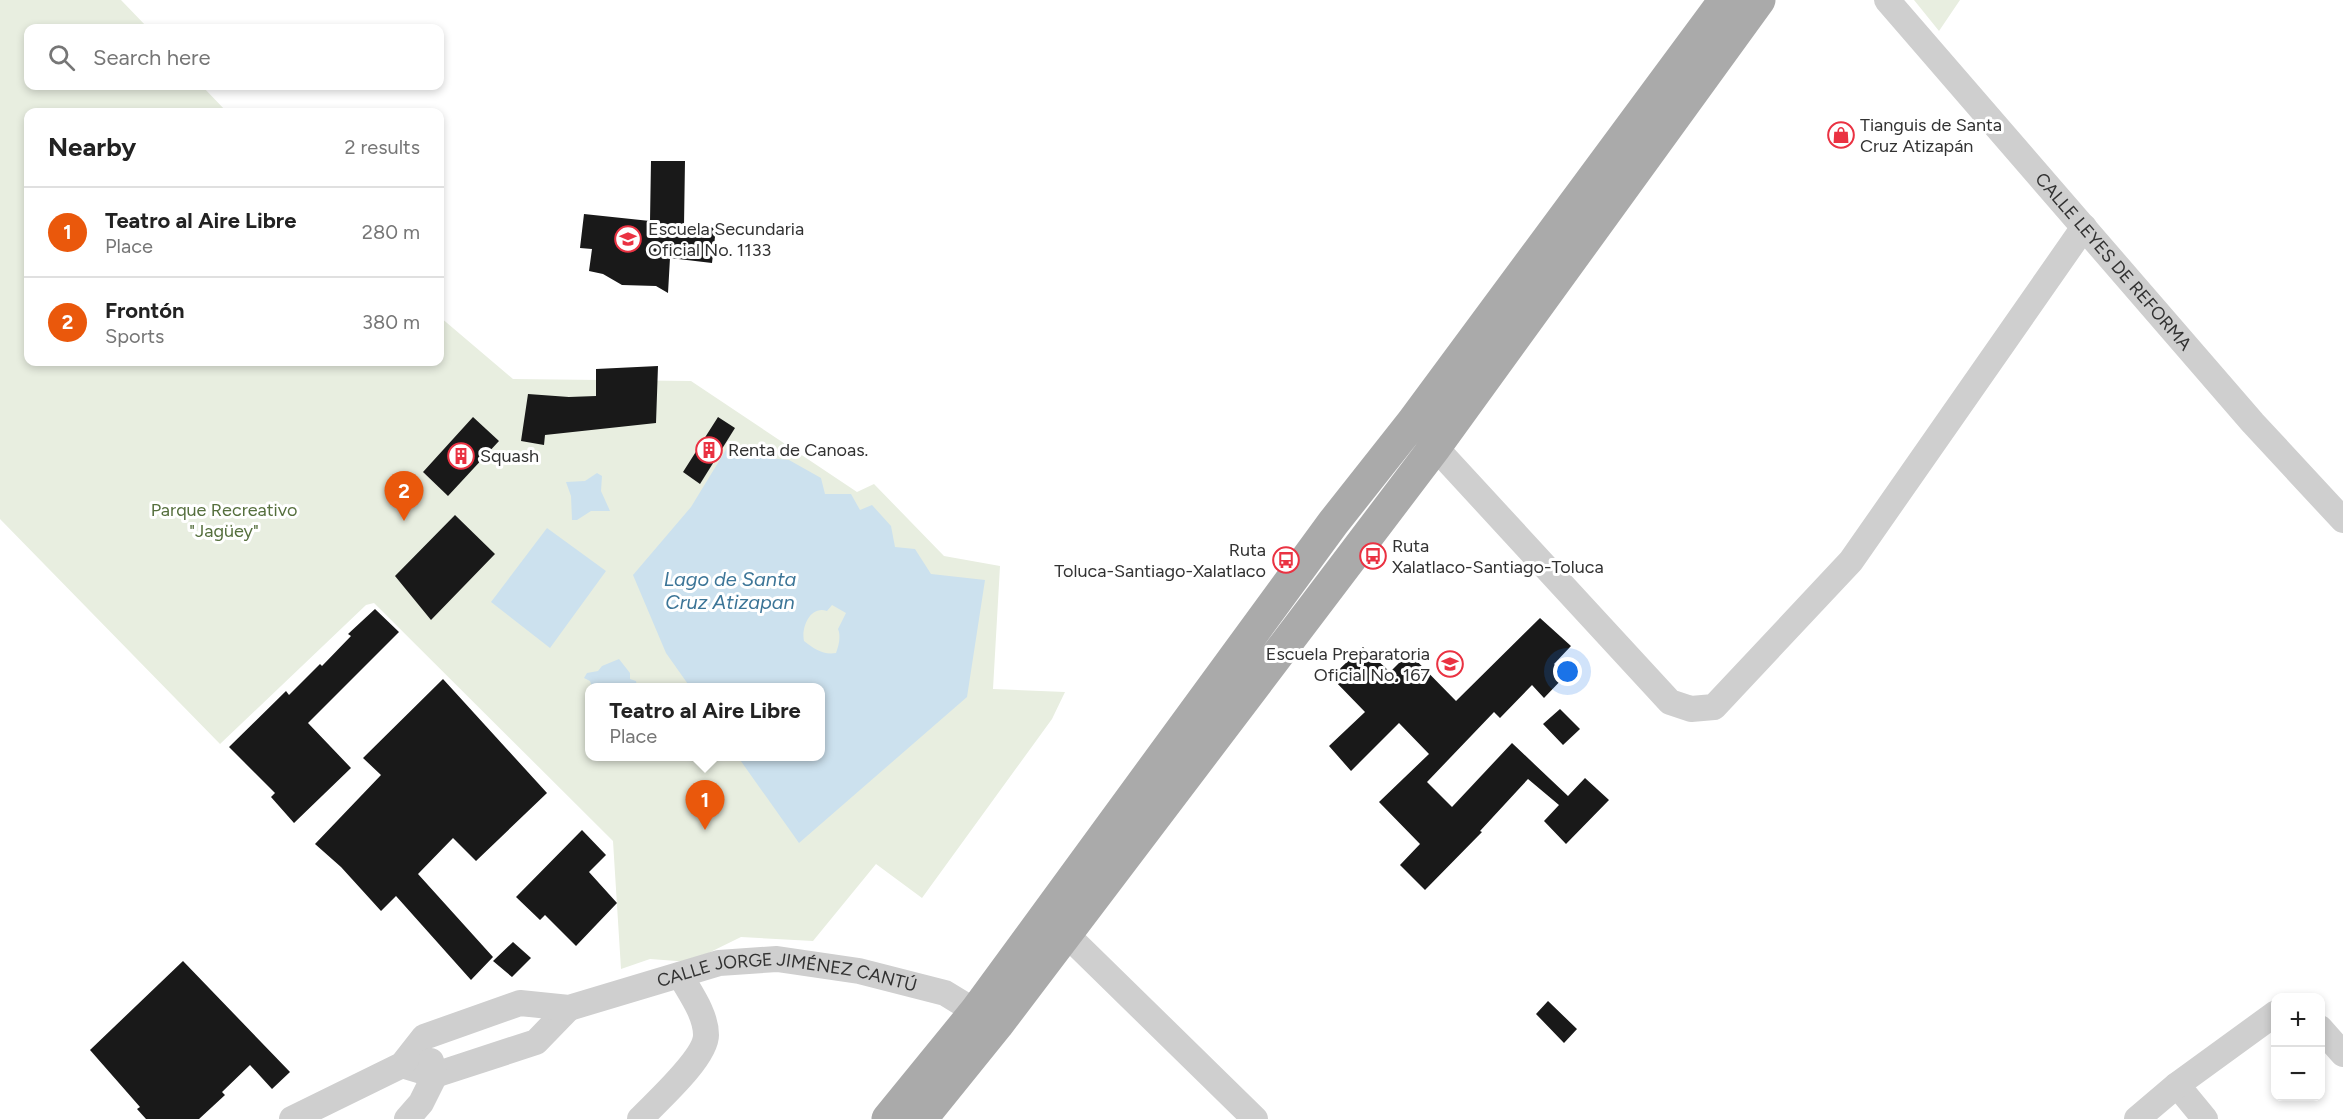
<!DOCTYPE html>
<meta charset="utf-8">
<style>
body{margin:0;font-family:Figtree,sans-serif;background:#f2f2f2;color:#222}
.controls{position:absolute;right:18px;bottom:18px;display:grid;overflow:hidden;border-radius:12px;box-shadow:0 3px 9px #0003}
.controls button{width:54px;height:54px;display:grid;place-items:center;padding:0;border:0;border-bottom:2px solid #e0e0e0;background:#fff;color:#222;font:30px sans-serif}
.you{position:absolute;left:1568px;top:672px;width:21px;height:21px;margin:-15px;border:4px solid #fff;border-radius:50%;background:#1a73e8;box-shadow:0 0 0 9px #1a73e833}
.badge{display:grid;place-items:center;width:39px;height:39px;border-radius:50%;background:#ea580c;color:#fff;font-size:20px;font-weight:700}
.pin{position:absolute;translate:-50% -50px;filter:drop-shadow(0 2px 3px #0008)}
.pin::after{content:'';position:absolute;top:32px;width:21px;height:18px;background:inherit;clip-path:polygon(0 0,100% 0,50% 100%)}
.popup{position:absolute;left:585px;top:683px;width:240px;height:78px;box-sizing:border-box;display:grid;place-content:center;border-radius:12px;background:#fff;filter:drop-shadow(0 2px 4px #0005);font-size:20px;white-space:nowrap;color:#767676}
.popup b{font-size:22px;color:#222}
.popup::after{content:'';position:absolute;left:50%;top:100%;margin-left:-12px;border:12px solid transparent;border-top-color:#fff}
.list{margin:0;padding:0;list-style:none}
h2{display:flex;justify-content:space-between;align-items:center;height:78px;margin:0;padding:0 24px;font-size:26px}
h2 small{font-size:20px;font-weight:400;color:#767676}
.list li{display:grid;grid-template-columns:39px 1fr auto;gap:18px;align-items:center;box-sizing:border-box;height:90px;padding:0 24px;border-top:2px solid #e0e0e0}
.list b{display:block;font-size:22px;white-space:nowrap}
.list p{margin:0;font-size:20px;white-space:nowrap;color:#767676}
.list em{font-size:20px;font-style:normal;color:#767676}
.icon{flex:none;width:33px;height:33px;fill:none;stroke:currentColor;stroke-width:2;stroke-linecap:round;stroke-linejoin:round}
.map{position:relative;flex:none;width:2343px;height:1119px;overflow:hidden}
.search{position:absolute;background:#fff;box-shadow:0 3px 9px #0003;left:24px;top:24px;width:420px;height:66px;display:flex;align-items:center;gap:15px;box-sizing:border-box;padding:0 21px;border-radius:12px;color:#767676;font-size:22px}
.panel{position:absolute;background:#fff;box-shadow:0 3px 9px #0003;left:24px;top:108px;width:420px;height:258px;border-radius:12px}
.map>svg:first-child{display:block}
.green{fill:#e8eee0;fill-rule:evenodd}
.water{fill:#cce1ee;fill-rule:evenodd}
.building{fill:#191919}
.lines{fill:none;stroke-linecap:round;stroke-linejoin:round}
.minor{stroke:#cfcfcf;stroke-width:26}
.major{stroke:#aaa;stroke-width:33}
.labels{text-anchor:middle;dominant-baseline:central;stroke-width:6;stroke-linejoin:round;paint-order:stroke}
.poi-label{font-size:18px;fill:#323232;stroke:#fff;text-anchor:start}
.street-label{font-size:18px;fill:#323232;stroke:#fff}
.park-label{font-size:18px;fill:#556f3d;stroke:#fff}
.water-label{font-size:20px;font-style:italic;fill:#3c7597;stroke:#fff}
</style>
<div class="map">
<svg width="2343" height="1119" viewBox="0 0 2343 1119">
<rect width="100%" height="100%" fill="#fff"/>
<path class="green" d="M0 0H121L148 28H28V86H202L227 112H28V362H440V317L513 379 691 381 857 492 874 484 944 556 1000 566 993 689 1065 692 1052 719 922 898 876 864 813 941 741 937 690 962 650 959 621 969 613 841 374 603 366 605 220 744 0 519ZM590 688H820V756H590Z
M1914 0H1960L1939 31Z"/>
<path class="water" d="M727 448 750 458 755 449 768 458 789 460 821 478 825 494H851L860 510 872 505 891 526 895 547 915 549 931 574 985 580 967 697 799 843 738 757 820 756V688L690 687 666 653 633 575 691 507ZM832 605 846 613 838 629C841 636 839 645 836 653 823 655 814 649 804 641 801 628 810 605 827 611Z
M597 473 602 476 601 491 610 511H591L577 520H572L571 496 566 482 585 481Z
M547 528 606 571 550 648 491 602Z
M619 659 630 673V679L636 681 637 687H592L590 681 584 678 587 673 598 671 602 666Z"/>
<path class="building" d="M651 161H685L684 225 716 228 712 263 670 258 668 293 656 286 622 285 603 274 589 271 592 249 580 248 584 214 650 221Z
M658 366 656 423 545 435 544 445 521 441 528 394 569 397 596 396V369Z
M473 417 499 441 448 496 423 472Z
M718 417 735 428 700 484 683 472Z
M455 515 495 554 431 620 395 576Z
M375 609 399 632 308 723 351 768 294 823 271 797 275 793 229 747 286 691 289 695 320 664 322 666 351 636 348 634Z
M1540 618 1571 646 1554 664 1565 676 1544 698 1532 685 1500 718 1494 712 1427 782 1452 807 1512 743 1568 796 1585 778 1609 800 1566 844 1544 821 1559 805 1528 779 1480 831 1482 832 1425 890 1400 865 1420 844 1379 802 1429 754 1399 723 1351 771 1329 746 1365 712 1331 677 1363 647 1390 672 1409 653 1456 701Z
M443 679 547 793 476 861 453 838 418 874 493 957 471 980 396 896 381 911 341 867 315 844 381 775 363 758Z
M1560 709 1580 729 1563 745 1543 724Z
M582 830 606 855 589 872 617 903 576 946 545 915 540 920 516 897Z
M513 942 531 958 512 977 493 961Z
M183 961 290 1072 272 1089 250 1065 222 1092 225 1095 199 1119H146L137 1109 140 1107 90 1050Z
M1548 1001 1577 1029 1564 1043 1536 1014Z"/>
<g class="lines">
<g class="minor">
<path id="s1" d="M1887 0 2253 423 2343 520"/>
<path d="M1423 434 1670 702 1691 709 1714 707 1851 561 2084 227"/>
<path d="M1066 934 1255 1119"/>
<path d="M2320 1028 2343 1054"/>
<path d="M402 1065 435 1075 536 1042 569 1008"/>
<path d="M2177 1085 2205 1119"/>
<path id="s2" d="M292 1119 402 1065 424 1037 520 1003 569 1008 719 963 777 959 859 971 945 993 991 1021"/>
<path d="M407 1119 421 1103 435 1075 431 1061"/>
<path d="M640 1119C656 1102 706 1058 706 1035 706 1014 690 993 680 975"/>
<path d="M2137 1119 2177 1085 2276 1013"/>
</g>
<path class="major" d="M888 1119 976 1011 1333 523 1412 423 1725 0
M921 1119 997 1025 1435 447 1759 0"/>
</g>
<defs>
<g id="shop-ring" transform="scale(1.35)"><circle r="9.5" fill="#fff" stroke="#ea3242" stroke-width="1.5"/><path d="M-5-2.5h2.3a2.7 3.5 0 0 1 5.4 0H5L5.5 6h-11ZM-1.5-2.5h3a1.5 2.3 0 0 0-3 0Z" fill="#ea3242"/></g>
<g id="school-ring" transform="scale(1.35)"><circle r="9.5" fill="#fff" stroke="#ea3242" stroke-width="1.5"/><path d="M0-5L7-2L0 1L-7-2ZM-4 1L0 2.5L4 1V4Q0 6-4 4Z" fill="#ea3242"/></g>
<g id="building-ring" transform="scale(1.35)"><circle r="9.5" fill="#fff" stroke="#ea3242" stroke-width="1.5"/><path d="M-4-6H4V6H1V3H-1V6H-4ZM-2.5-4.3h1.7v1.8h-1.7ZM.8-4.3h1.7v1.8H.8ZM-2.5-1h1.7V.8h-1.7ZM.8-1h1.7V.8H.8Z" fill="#ea3242"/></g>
<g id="bus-ring" transform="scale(1.35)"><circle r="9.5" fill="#fff" stroke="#ea3242" stroke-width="1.5"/><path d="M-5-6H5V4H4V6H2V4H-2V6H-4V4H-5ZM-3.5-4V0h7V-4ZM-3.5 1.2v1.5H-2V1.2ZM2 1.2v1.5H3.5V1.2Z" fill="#ea3242"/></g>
</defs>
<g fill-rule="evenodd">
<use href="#shop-ring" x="1841" y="135"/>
<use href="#school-ring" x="628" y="239"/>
<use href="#building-ring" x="709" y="450"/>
<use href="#building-ring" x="461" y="456"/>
<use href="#bus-ring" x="1373" y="556"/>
<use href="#bus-ring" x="1286" y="560"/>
<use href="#school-ring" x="1450" y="664"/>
</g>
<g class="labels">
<g class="poi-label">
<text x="1860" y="125">Tianguis de Santa<tspan x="1860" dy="21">Cruz Atizapán</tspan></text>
<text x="648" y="229">Escuela Secundaria<tspan x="648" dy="21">Oficial No. 1133</tspan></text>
<text x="728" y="450">Renta de Canoas.</text>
<text x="480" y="456">Squash</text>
<text x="1392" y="546">Ruta<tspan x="1392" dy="21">Xalatlaco-Santiago-Toluca</tspan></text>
<text x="1266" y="550" text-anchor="end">Ruta<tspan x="1266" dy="21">Toluca-Santiago-Xalatlaco</tspan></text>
<text x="1430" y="654" text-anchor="end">Escuela Preparatoria<tspan x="1430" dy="21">Oficial No. 167</tspan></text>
</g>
<g class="street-label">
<text stroke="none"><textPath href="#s1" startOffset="346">CALLE LEYES DE REFORMA</textPath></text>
<text stroke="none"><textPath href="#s2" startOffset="534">CALLE JORGE JIMÉNEZ CANTÚ</textPath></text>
</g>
<g class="park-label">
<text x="224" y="510">Parque Recreativo<tspan x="224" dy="21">"Jagüey"</tspan></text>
</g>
<g class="water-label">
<text x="730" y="579">Lago de Santa<tspan x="730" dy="23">Cruz Atizapan</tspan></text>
</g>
</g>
</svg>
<div class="controls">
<button>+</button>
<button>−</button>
</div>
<div class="you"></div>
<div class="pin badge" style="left:705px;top:830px">1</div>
<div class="popup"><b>Teatro al Aire Libre</b>Place</div>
<div class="pin badge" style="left:404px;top:521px">2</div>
<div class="search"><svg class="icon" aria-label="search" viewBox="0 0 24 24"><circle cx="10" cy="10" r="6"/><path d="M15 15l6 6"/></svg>Search here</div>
<section class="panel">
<h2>Nearby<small>2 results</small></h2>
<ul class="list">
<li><span class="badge">1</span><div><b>Teatro al Aire Libre</b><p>Place</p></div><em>280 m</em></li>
<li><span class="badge">2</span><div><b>Frontón</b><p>Sports</p></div><em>380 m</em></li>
</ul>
</section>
</div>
